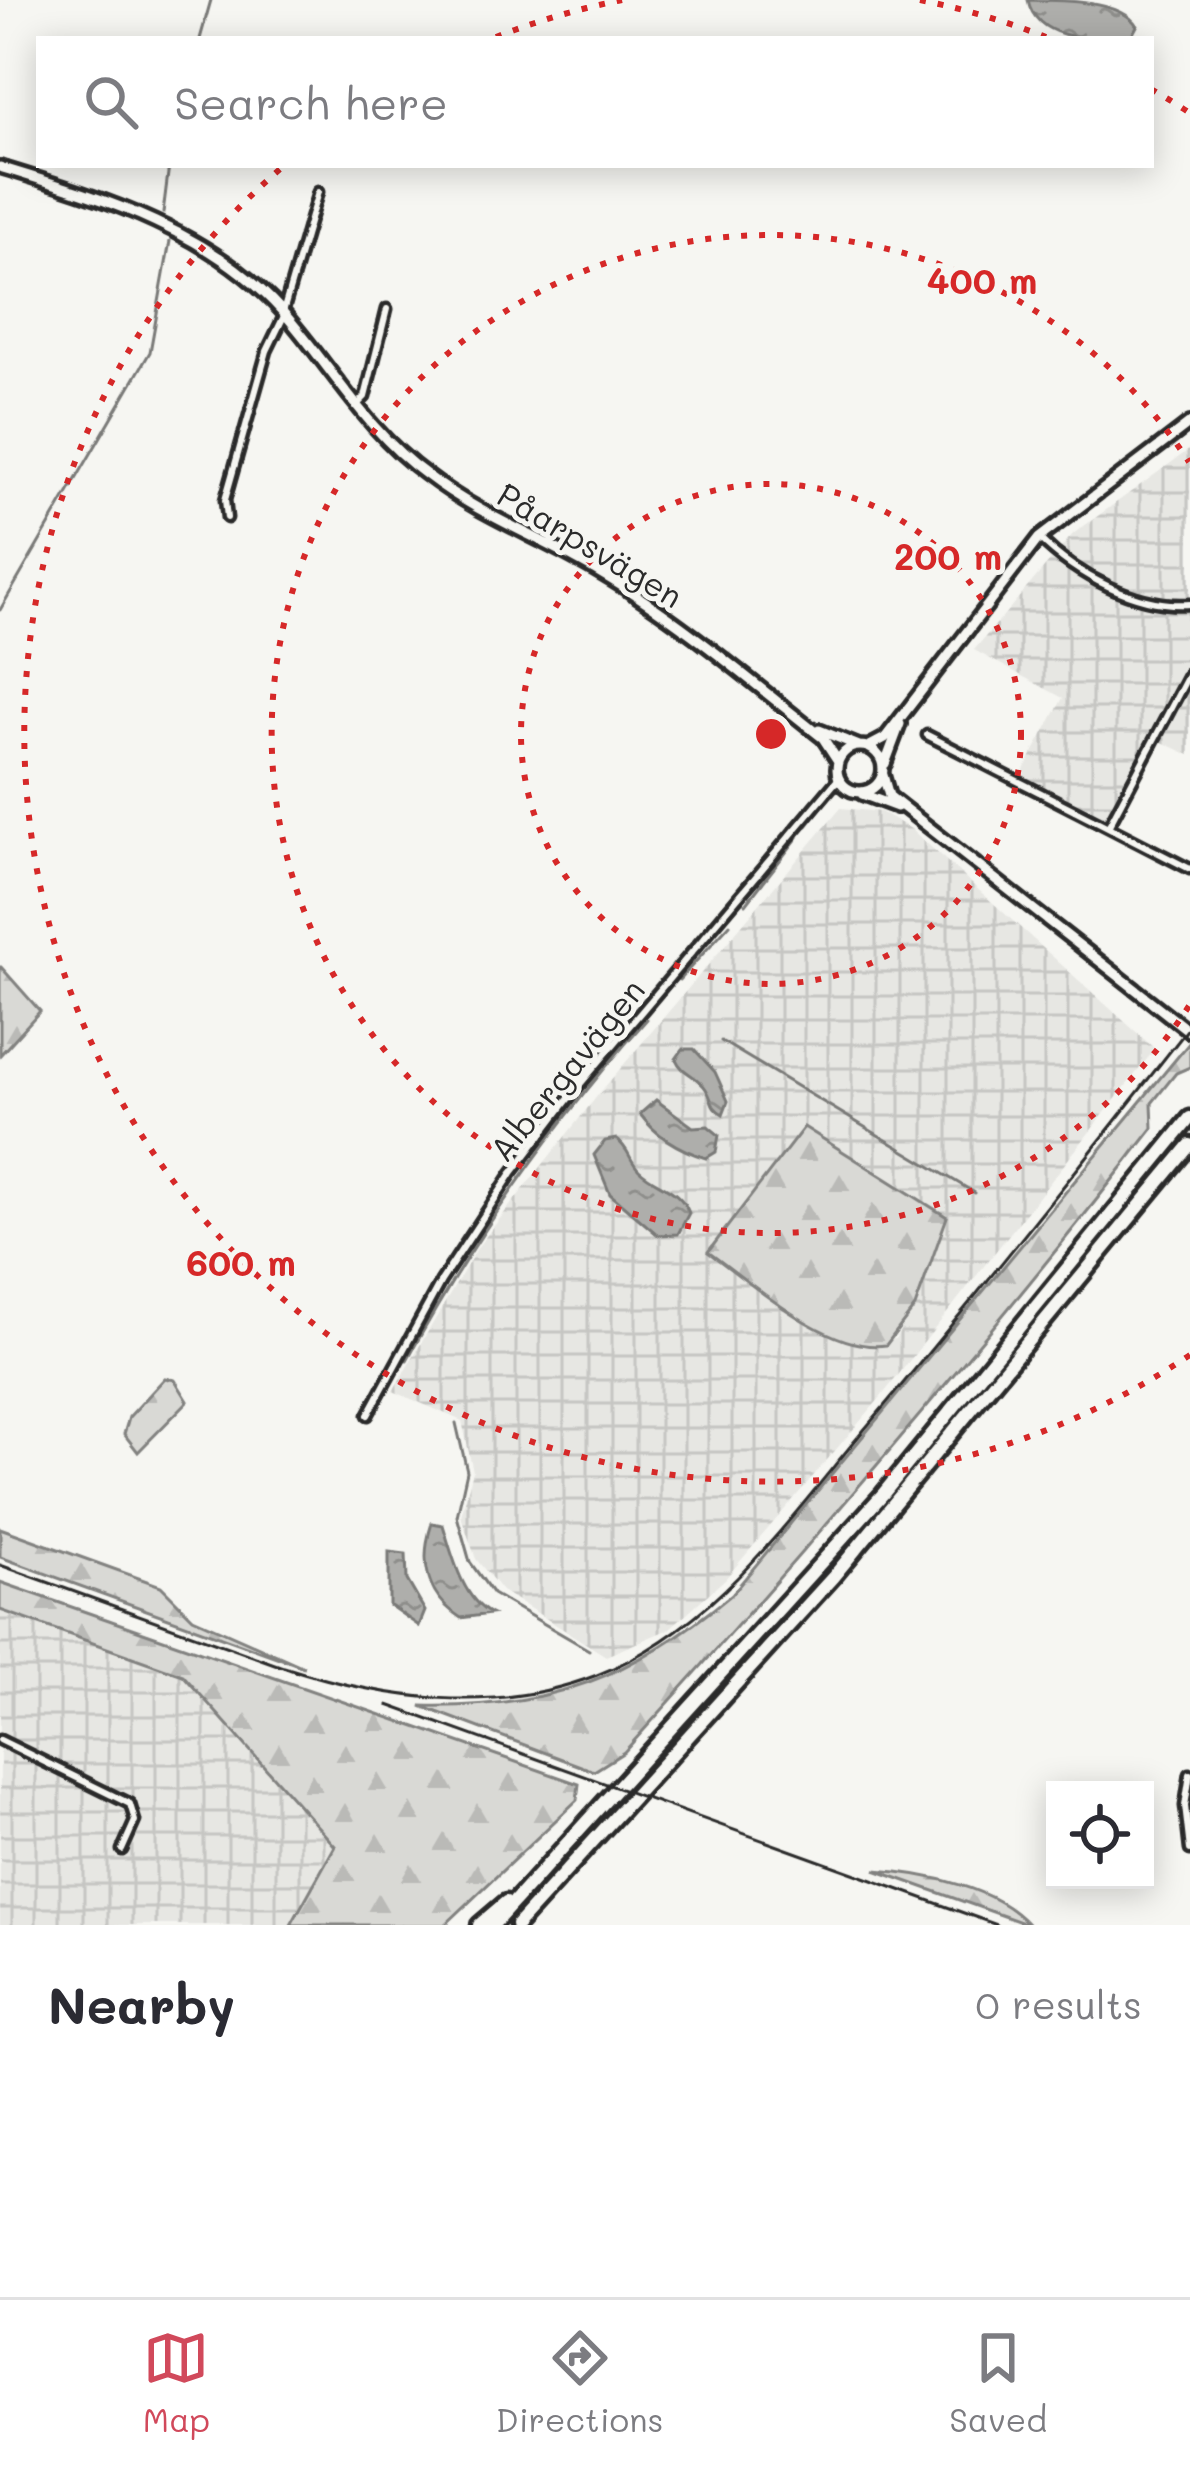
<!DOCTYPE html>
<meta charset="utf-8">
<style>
body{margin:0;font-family:Mali,sans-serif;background:#f2f2f3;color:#2b2b33}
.controls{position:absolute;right:36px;bottom:36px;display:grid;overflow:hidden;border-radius:0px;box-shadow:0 6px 30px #0003}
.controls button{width:108px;height:108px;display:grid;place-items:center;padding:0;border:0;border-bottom:3px solid #e1e1e2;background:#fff;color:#2b2b33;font:60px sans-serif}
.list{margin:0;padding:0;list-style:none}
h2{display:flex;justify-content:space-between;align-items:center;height:156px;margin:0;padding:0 48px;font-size:51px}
h2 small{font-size:39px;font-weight:400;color:#7c7c81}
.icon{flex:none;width:66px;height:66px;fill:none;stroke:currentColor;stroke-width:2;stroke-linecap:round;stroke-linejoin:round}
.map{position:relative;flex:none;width:1190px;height:1925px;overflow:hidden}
.search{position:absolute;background:#fff;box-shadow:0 6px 30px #0003;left:36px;right:36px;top:36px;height:132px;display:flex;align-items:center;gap:30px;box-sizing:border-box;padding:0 42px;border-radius:0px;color:#7c7c81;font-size:45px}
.sheet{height:372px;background:#fff}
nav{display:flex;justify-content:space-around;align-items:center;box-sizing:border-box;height:168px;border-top:3px solid #e1e1e2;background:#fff;font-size:33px;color:#7c7c81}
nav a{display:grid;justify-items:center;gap:6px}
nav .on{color:#d1495b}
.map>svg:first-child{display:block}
.industrial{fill:url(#industrial-grid);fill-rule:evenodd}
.forest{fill:url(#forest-firs);stroke:#828280;stroke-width:3}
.water{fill:url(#water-ripples);stroke:#7a7a78;stroke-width:3}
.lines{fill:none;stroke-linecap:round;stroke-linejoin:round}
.stream{stroke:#7a7a78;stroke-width:3}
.street-casing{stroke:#2b2b2b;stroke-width:15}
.secondary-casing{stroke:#2b2b2b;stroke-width:18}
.highway-casing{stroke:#2b2b2b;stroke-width:21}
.street{stroke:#f6f6f2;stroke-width:6}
.secondary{stroke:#f6f6f2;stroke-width:9}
.highway{stroke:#f6f6f2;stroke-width:12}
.rail{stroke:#2b2b2b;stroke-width:3}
.ring{fill:none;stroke:#d62828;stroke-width:6;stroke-dasharray:6 12}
.labels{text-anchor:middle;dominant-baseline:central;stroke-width:10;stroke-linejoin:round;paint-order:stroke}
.street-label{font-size:33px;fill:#2b2b2b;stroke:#f6f6f2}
.centre{fill:#d62828;stroke:#f6f6f2;stroke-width:6}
.ring-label{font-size:36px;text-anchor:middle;font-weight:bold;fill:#d62828;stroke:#f6f6f2;stroke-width:10;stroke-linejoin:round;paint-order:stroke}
</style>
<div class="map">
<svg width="1190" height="1925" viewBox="0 0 1190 1925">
<defs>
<pattern id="industrial-grid" width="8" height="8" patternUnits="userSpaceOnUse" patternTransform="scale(3)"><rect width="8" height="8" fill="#e7e7e3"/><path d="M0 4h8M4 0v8" fill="none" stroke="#c6c6c3"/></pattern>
<pattern id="forest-firs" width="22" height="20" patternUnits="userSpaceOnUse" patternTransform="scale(3)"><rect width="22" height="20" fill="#d9d9d5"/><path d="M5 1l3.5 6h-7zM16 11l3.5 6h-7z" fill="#babab7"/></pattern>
<pattern id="water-ripples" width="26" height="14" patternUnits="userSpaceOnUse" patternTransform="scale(3)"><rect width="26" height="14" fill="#aeaeab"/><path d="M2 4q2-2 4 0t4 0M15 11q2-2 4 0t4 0" fill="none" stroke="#8e8e8b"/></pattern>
</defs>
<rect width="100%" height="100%" fill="#f6f6f2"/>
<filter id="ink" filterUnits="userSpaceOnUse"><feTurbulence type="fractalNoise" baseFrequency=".00833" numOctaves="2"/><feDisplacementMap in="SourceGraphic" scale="24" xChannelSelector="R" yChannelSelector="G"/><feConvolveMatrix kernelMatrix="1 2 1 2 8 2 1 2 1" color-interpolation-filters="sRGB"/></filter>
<g filter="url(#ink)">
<path class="industrial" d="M1190 449V755L1160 741 1117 824 1020 777 1063 698 974 650 1073 534Z
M841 808 881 812 911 829 1155 1049 881 1397 725 1579 669 1629 606 1656 502 1591 476 1559 461 1516 473 1471 462 1421 393 1391 479 1245 598 1095ZM773 1299 915 1307 895 1339 862 1347Z
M0 1610 183 1675 335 1847 291 1925H0Z"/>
<path class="forest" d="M1 967 40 1011 0 1055V967Z
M1190 1042V1067L1176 1073 1152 1103 1153 1128C985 1344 808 1549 624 1752L594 1771 421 1706C551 1709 633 1677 732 1594Z
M804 1127 947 1217 915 1307 886 1345C830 1354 752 1284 708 1252Z
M165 1378 175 1380 188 1401 138 1452 124 1434 129 1417Z
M0 1528 161 1586 193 1618 304 1667 0 1557Z
M0 1582 579 1784 577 1800 445 1925H291L335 1846 183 1675 0 1610Z
M875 1870C924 1873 996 1887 1029 1925Z"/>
<path class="water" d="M1028 0C1061 0 1122 0 1137 26L1130 39C1095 39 1037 43 1028 0Z
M683 1049H694L715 1072 728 1101 723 1114C709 1106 714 1101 706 1089 697 1075 682 1074 676 1059Z
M656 1100 693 1127 708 1126 719 1135 716 1152 706 1158C680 1150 656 1136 640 1114Z
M616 1139C629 1148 629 1160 639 1170 657 1187 680 1188 689 1213L678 1234 658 1235 610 1194 594 1155 605 1141Z
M432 1523 443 1525C452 1554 462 1599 491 1614L461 1618C426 1595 419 1563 432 1523Z
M389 1552 406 1554 407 1580 425 1611 419 1626 389 1605Z"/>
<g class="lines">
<path class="stream" d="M200 39 211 0
M163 213 169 165
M0 610 150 352 170 241
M807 826 828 799
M746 904 798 837
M679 980 730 924
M721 1041 975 1193
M407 1360C475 1235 553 1125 647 1019
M456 1423 467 1471 457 1516 470 1562 493 1594 589 1650"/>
<g class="street-casing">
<path id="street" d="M283 312 318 192
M356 406 365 397 387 309
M227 518 225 500 267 351 284 316
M1039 538C1076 575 1137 608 1190 604
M1190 672 1108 827 1190 869
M927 735 1108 827
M368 1415 441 1281 512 1173 576 1089 839 778
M0 1740 130 1804 135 1821 122 1850
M1190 1774 1185 1806 1190 1850"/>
</g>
<g class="secondary-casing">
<path id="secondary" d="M0 167C101 198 208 229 282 311 331 366 366 431 427 475 480 516 545 539 602 574 680 620 752 682 823 738L838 761
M819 730 859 746
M837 769a23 23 0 1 1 46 0a23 23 0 1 1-46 0Z
M868 747 885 738 1039 538 1190 423
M885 764 900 724
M883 775 889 796 1190 1032
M862 794 897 807"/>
</g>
<g class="highway-casing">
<path id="highway" d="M479 1925 506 1902
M493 1925 883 1494 1190 1118
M517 1925 833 1577 1190 1145"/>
</g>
<use href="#street" class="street"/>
<use href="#secondary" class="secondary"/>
<use href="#highway" class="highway"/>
<path class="rail" d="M0 1565 297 1672
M284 1667C387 1700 494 1715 597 1675 716 1628 789 1518 869 1424 979 1294 1085 1160 1190 1026
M388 1705 997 1925"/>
</g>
</g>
<g class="ring">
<circle cx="771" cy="734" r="250"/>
<path d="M1189 1006A499 499 0 1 1 1189 462"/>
<path d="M1190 1355A749 749 0 0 1 280 169M496 37A749 749 0 0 1 622 0M920 0A749 749 0 0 1 1046 37M1151 89A749 749 0 0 1 1190 113"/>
</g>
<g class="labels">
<g class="street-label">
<text transform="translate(591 544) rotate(31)">Påarpsvägen</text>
<text transform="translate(566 1069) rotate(-51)">Albergavägen</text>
</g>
</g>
<circle cx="771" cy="734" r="18" class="centre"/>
<g class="ring-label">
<text x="982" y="294">400 m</text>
<text x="948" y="570">200 m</text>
<text x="241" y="1276">600 m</text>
</g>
</svg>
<div class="controls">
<button><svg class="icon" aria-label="locate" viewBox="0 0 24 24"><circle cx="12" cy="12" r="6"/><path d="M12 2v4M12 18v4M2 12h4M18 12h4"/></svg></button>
</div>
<div class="search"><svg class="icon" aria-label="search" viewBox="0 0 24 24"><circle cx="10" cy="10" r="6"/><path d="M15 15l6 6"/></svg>Search here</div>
</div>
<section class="sheet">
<h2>Nearby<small>0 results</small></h2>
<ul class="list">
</ul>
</section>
<nav>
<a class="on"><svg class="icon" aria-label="map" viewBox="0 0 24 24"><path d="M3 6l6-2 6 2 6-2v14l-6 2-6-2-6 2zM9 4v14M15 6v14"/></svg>Map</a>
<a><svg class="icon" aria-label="directions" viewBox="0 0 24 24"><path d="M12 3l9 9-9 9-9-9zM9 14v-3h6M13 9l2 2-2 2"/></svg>Directions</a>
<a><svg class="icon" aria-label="saved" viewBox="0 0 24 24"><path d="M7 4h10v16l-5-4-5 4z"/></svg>Saved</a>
</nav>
